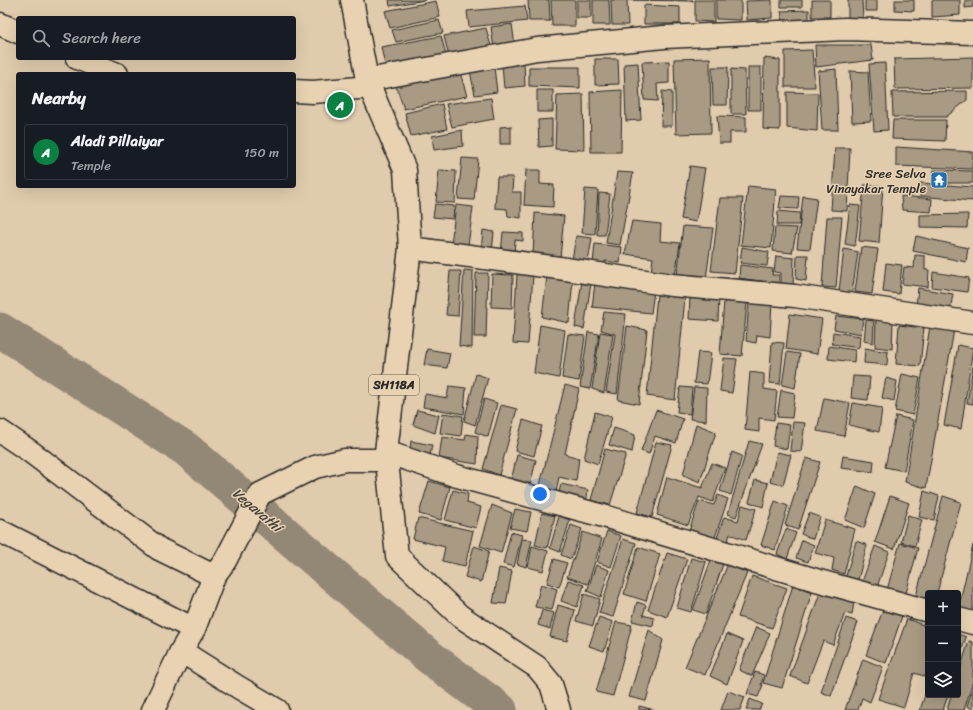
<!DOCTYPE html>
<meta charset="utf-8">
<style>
body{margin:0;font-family:Sriracha,sans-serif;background:#242831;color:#f1f3f6}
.controls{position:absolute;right:12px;bottom:12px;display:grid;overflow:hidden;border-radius:4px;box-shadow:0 4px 16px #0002}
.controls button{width:36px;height:36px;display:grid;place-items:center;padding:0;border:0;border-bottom:1px solid #363941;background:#171b24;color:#f1f3f6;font:20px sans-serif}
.you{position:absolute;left:540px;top:494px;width:14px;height:14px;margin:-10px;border:3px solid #fff;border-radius:50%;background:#1a73e8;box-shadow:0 0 0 6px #1a73e833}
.badge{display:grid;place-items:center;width:26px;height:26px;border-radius:50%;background:#0b8043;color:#fff;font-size:13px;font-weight:700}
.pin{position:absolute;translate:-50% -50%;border:2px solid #fff;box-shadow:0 1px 4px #0006}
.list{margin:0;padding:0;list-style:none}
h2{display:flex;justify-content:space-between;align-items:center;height:52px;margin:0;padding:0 16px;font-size:17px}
h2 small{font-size:13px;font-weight:400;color:#9ea1a6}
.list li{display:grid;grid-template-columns:26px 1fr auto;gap:12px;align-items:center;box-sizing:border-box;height:56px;margin:0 8px 8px;padding:0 8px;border:1px solid #363941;border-radius:4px}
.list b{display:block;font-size:15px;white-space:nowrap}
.list p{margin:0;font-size:13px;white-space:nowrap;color:#9ea1a6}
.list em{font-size:13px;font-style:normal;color:#9ea1a6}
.icon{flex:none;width:22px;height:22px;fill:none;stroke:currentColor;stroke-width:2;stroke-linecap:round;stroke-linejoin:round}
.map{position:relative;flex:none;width:973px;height:710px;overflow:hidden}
.search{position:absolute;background:#171b24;box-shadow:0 4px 16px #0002;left:16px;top:16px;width:280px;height:44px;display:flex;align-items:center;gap:10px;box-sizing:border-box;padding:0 14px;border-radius:4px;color:#9ea1a6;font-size:15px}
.panel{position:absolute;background:#171b24;box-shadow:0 4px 16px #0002;left:16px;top:72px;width:280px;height:116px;border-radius:4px}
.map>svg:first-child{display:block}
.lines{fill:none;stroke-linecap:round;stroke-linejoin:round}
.river{stroke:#938876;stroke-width:35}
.building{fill:#a89a83;stroke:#2b2b2b}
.street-casing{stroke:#2b2b2b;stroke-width:25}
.primary-casing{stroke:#2b2b2b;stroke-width:25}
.street{stroke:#e8d2b1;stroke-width:22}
.primary{stroke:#e8d2b1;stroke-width:22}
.labels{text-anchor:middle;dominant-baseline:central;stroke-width:3;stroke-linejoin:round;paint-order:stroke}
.shield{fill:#e8d2b1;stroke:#645d53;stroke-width:1}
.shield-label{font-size:12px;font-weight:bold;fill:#2b2b2b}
.poi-label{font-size:13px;fill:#2b2b2b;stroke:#e8d2b1;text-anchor:end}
.water-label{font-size:14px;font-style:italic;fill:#45423e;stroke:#e8d2b1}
</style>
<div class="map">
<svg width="973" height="710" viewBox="0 0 973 710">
<rect width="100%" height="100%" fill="#e0cbac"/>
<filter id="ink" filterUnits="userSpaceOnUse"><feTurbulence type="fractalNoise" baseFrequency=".025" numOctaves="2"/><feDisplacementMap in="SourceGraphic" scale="8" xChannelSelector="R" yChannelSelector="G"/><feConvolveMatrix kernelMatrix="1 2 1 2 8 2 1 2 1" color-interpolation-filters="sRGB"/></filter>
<g filter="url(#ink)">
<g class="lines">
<path class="river" d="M0 330 186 449 428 656 500 710"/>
</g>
<path class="building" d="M389 0H425L390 6Z
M528 0H549L550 21H529Z
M551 0H575V26H552Z
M577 0H591V18H577Z
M593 0H609L610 25H593Z
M611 0H627L628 25H612Z
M629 0H693V1Z
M695 0H714V22L695 21Z
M716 0H741V20L716 19Z
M772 0V18L747 20 746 1Z
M781 0H802V7H781Z
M812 0H830V17H812Z
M848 0H862L863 19H848Z
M865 0H877V11H865Z
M895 0H914V11L895 10Z
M932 0H960V15L932 17Z
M965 0H973V7L965 8Z
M436 1 440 17 390 28 385 11Z
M644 5 680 7V24H644Z
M525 6 527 21 469 27 467 11Z
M809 10V22H783L781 11Z
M439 20 443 33 396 42 392 30Z
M512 24 515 46 494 49 491 27Z
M486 28 492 50 449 57 444 36Z
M441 36 447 59 386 70 381 47Z
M815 45H871L873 60 816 67Z
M812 50 815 87H785V51Z
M973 57V88L895 89 894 59Z
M710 58 711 133 676 134 674 59Z
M764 58 780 60V130L763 129Z
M595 59H618L619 84 595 85Z
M669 61V83L657 84 658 101 644 100 642 62Z
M524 63 525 86 504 88 502 65Z
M638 63 641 120 626 121 624 64Z
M885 63 888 130 874 131 869 64Z
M494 67 497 92 475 95 470 71Z
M529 67H580V88L529 86Z
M712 67H728L727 105H713Z
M748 67H761V110H748Z
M731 69 745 70 746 114H731Z
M836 69 838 130H822L818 71Z
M850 71 868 72 871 121 852 122Z
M460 72 467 96 404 109 396 86Z
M537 90H553V112H537Z
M622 90 621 152H591L590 92Z
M662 91 672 92V126H661Z
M967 91V100L946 117H893L892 92Z
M787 92 818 93 817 131 787 128Z
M583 94 584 150 555 149 557 95Z
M491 98 494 119 452 127 446 104Z
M442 104 447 129 411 136 405 113Z
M717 116 746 117V132H730V143H719Z
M552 119V146L539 147 538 120Z
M893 120H946L945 141 892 139Z
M511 126V144H500V127Z
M462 130 463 146 434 150 432 136Z
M896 147 973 152 972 169 896 166Z
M835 148H850L847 211 831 210Z
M462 158 478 159 474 200 458 199Z
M690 166 705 168 696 222 681 219Z
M439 170 456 171 455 203 436 202Z
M526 170H540V184L554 185 553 207 524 205Z
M933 170 973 171V183H934Z
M617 172 633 173 620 245 606 243Z
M497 177H513L512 192H521V218L508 216 507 209 495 208Z
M920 183 973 187V201L920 196Z
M864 185 883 186 879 243 859 241Z
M748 186 776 189 771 248 741 245Z
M585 189 598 190 595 234 582 233Z
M599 193 610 194 605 235H597Z
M781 196 799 197 798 209 779 208Z
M803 196 817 198 810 249 797 248Z
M901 196 932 199 931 212 902 210Z
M720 198H743L735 273 711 271Z
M435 204 454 206 453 219 433 217Z
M456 205 473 207 468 246 451 244Z
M850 205 860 206 855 246 845 244Z
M778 211 800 213 799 225H777Z
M535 213 564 216 560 258 533 256Z
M968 214 967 228 920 227V215Z
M827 217H842L836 288 822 287Z
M632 221 661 224 660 241 680 243 675 277 651 272 653 258 625 254Z
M683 226 713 228 706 279 677 277Z
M775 227 797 228 792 253 773 251Z
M483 230 494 232 492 253 481 252Z
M503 232 523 233V241L515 240 514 255 501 254Z
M576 236 592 238 588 262 572 260Z
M916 236 968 248 966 262 913 251Z
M595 244 622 247 620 263 605 261 604 264 593 263Z
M742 247 769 252 767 266 740 263Z
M861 247 878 249 872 294 855 292Z
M844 249 858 252 852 293 839 291Z
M797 255H808L806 281 796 279Z
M915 255 925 256V270H929L928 287 902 284 904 267 914 268Z
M776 256 794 258 793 287H781V273L774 272Z
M886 263 902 265 899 294 883 292Z
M740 265 773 269 772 275H779V284L739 278Z
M464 270 473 271 472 348 459 346Z
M450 271H461L458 316 446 315Z
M933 272 969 278 967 292 932 287Z
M476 273H488L486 337H474Z
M492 274 513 275 512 308 491 307Z
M517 274 533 275 528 344 513 343Z
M547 276 573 279 569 323 542 317Z
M582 281 591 283 584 329 575 327Z
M595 283 654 291 651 313 592 307Z
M918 288 953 294 950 311 916 306Z
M657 295 685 298 675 400 647 396Z
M690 296 719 298 718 321 689 319Z
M724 301 747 302 742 356 720 354Z
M749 301 772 303 770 337 757 335 756 343 746 341Z
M604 312 626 314 617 394 606 392 615 334 601 330Z
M790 314 822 319 817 354 786 349Z
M836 316 863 319 861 334 834 329Z
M876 319 893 321 892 349 875 347Z
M866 320 874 321 873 343 864 341Z
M540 325 565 330 559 378 534 373Z
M899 325 924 328 920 366 896 364Z
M627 326 647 330 639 404 618 400Z
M930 326 954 330 926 488 905 482Z
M588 332 599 334 590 389 580 387Z
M600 332 613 334 604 393 592 389Z
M833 332 860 336 859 348 832 344Z
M568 334 585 336 579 381 562 378Z
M772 342 784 343 780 384 769 383Z
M958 345 973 348 961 429 944 425Z
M829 346 855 350 854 362 828 359Z
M865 348 888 352 887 365 864 363Z
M427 349 450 353 447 368 424 365Z
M698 352 711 353 707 384 694 383Z
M787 352 800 354 795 388 782 385Z
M724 358 737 359 732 393 720 391Z
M973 366V404L967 403Z
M750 372 764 374V389L777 391 774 420 759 418V432L745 430Z
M476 374 488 378 475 425 464 421Z
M902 374 920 378 913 415 895 411Z
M853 376 870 377 868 400 851 398Z
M886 378 897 381 894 401 882 398Z
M565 385 579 389 565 454 579 458 576 481 559 477 555 497 538 493Z
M449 386 466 388 464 414 423 407 425 394 447 398Z
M680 387 692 388 690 414 677 412Z
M694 387 707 388 706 421 690 419Z
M781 390 795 393 792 418 777 417Z
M824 398 850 403 844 436 817 431Z
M484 399 497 403 488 437 475 432Z
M853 403 882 408 879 432 849 425Z
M501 405 517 409 499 475 483 469Z
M417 410 439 415 435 433 413 425Z
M656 410 683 419 676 443 655 436 649 454 641 451Z
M595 412 612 417 598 464 584 459Z
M443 413 463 416 461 436 440 433Z
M896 416 913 420 904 471 885 467Z
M523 420 542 426 534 456 515 451Z
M793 422 805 423 801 452 790 451Z
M776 423 790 425 787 449 773 446Z
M696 424 716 432 700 482 683 475Z
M614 428 635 435 632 452 609 445Z
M466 434 478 436 477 464 439 458 442 437 465 440Z
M411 441 432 445 429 461 418 459V451L410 450Z
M749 441 762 444 736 517 728 514Z
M656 442 672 445 652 517 637 513Z
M605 449 626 454 610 505 591 500Z
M732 452 742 456 731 495 720 491Z
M777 452 791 455 783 485 770 482Z
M517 455 536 460 530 486 511 481Z
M843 456 874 461 873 472 841 468Z
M806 458 820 462 798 530 785 525Z
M712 463 725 468 713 502 699 497 688 525 657 515 667 477 702 488Z
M755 480 768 483 763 507 749 502Z
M429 481 450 487 441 520 419 514Z
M561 484 588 490 586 504 558 496Z
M857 486 875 494 864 528 845 520Z
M453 490 468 494 467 503 481 507 476 528 445 520Z
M924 491 939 496 934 520 919 517Z
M718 495 728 499 714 540 689 531 699 501 714 505Z
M890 496 909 503 894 549 875 542Z
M943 496 961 502 937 593H928V600L916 596Z
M775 501 788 506 775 550 761 545Z
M492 505 512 513 501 553 480 546Z
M742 505 756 509 746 540 730 534 728 541 717 538 724 517 738 521Z
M515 509 531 512 527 531 510 528Z
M542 513 555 516 547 548 535 545Z
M809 513 820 517 813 539 801 534Z
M908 515 922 520 915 546 901 542Z
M559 516 570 520 560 552 550 548Z
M418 518 473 531 465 566 442 561 445 547 413 539Z
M825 520 855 529 844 574 832 570 834 558 815 553Z
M571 525 582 529 571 559 561 555Z
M786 529 796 533 787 559 777 554Z
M607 531 621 536 611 567 597 562Z
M511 532 522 535 514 567 503 564Z
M583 532 602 539 588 584 567 577Z
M522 539 532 540 526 567 517 564Z
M623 539 636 543 613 617 599 613Z
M802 540 814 545 808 562 796 558Z
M856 541 867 545 858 580 846 576Z
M900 543 918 548 905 597 887 590Z
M973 545V616L958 610Z
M474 546 489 551 481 582 465 577Z
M532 546 548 551 543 571 528 567Z
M875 546 889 552 877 587 862 582Z
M638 547 660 554 646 601 624 594Z
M667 553 687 559 667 617 648 610Z
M691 558 706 562 691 612 677 608Z
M554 559 567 563 559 587 547 583Z
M711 560 723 564 706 614 693 610Z
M728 564 747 573 705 675 685 667Z
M596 565 609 570 601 597 587 591Z
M499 568 512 571 506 604 493 603Z
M752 576 787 588 772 628 738 617Z
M568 580 584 585 577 607 561 601Z
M541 584 557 589 552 610 535 607Z
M793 585 812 592 782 688 763 683Z
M820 593 854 602 852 615 845 613 833 645 823 641 807 683 790 676Z
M584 594 600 599 593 626 576 621Z
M637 602 646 605 643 615 654 618 653 626 632 621Z
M558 605 575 610 567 641 550 637Z
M542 610 554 613 550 629 538 625Z
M883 610 902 616 886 663 866 655Z
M599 617 613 622 604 651 589 646Z
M846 618 858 622 831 696 821 692Z
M907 619 928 627V677L914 673 904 707 878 699Z
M616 622 632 625 613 696 596 692Z
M756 627 770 633 752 676 739 670Z
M649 630 663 640 646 701 629 697Z
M727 634 743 641 727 684 710 676Z
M958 634 966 637 958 662Z
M969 641 973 642V681L964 710H947L951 695H958V675Z
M863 659 883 667 870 702 862 698 858 710H845Z
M755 672 764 675 761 685H763L758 697 747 694Z
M928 686V695H948L943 710H920Z
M973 687V709L967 706Z
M728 691 745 697 740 710H721Z
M750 699 762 704 759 710H746Z
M639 706 655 710H639Z"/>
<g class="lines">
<g class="street-casing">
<path id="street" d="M0 24 18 32
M77 58 117 74
M367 80 537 49 664 37 845 29 973 33
M294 91 313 92 370 87
M410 248 559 268 672 285 795 296 973 323
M0 431 31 452 159 549 214 576
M386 452 457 476 607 517 816 580 928 611
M0 531 194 629
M958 619 973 623
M181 651 238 687 277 710
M153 710 181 651 194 629 214 576 225 561 260 494 315 467 345 460H387"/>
</g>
<g class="primary-casing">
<path id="primary" d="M352 0 367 80 405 170 410 248 386 452 397 556 460 616 537 667 551 684 559 710"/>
</g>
<use href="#street" class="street"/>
<use href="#primary" class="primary"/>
</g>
</g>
<defs>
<g id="temple-square" transform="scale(0.9)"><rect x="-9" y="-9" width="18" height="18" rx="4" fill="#1f6fb2" stroke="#e8d2b1"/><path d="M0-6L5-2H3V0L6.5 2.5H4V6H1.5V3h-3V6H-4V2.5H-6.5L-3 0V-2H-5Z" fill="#fff"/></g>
</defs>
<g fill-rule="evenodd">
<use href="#temple-square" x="939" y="180"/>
</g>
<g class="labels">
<rect class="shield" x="369" y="375" width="50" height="20" rx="3"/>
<g class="shield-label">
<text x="394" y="385">SH118A</text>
</g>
<g class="poi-label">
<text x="926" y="173">Sree Selva<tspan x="926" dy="15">Vinayakar Temple</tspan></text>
</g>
<g class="water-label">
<text transform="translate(257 510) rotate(40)">Vegavathi</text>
</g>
</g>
</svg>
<div class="controls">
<button>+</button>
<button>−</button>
<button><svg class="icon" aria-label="layers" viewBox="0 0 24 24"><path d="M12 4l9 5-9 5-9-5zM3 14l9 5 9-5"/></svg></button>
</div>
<div class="you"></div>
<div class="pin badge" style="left:340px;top:105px">A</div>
<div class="search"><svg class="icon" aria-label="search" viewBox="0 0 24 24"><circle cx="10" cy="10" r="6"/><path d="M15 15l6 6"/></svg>Search here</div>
<section class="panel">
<h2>Nearby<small></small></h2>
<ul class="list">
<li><span class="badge">A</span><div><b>Aladi Pillaiyar</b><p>Temple</p></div><em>150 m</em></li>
</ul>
</section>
</div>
